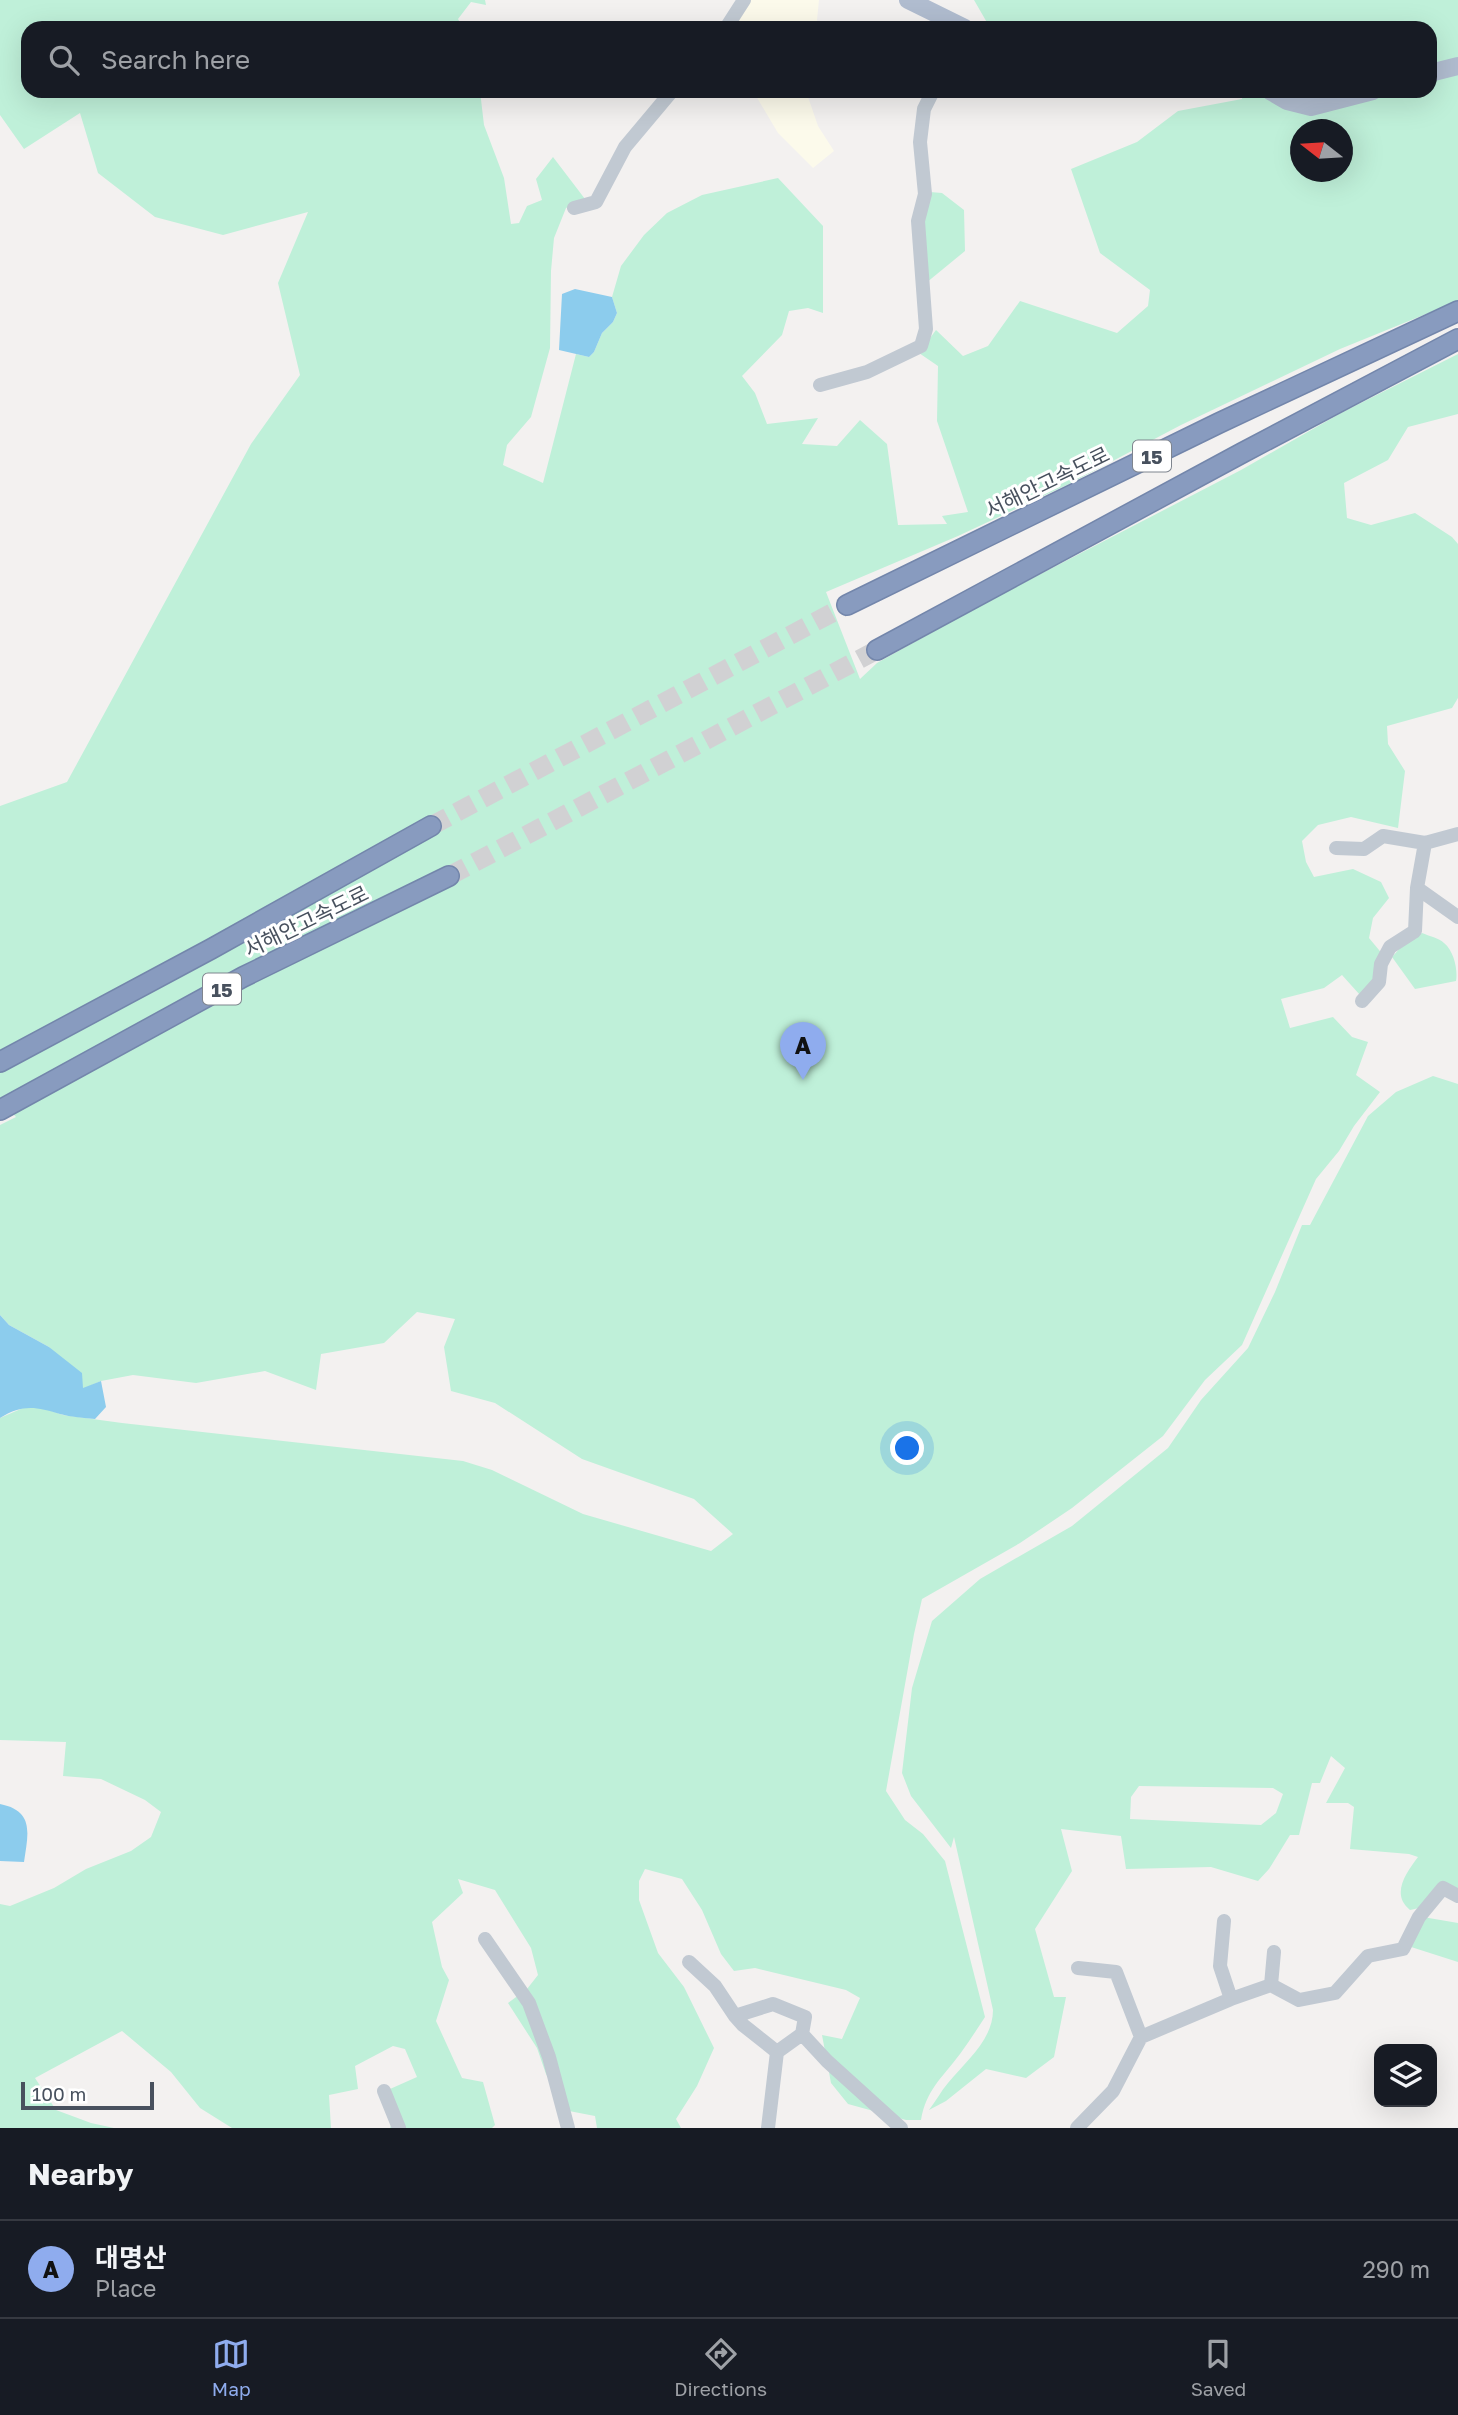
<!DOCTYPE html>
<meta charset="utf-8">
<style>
body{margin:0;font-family:"Golos Text","Noto Sans KR",sans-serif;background:#242831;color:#f1f3f6}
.controls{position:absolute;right:21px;bottom:21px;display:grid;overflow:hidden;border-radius:14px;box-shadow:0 7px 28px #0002}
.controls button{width:63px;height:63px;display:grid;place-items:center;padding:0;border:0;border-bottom:2px solid #363941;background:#171b24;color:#f1f3f6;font:35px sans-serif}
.compass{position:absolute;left:1290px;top:119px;width:63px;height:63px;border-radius:50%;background:#171b24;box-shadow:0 7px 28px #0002;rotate:287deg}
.scale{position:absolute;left:21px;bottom:18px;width:133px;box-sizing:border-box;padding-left:7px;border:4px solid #48515e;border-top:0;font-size:19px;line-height:24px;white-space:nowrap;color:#48515e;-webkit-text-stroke:5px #fff;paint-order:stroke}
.you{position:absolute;left:908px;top:1449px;width:24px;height:24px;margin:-18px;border:5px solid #fff;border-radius:50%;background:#1a73e8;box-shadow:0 0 0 10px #1a73e833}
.badge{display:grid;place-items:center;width:46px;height:46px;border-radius:50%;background:#8facee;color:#111;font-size:23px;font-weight:700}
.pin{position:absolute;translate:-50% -58px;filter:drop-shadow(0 2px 4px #0008)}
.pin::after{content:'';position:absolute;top:37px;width:24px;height:21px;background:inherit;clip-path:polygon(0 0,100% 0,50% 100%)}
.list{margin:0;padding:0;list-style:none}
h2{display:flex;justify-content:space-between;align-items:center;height:91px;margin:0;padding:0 28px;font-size:30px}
h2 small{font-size:23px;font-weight:400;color:#9ea1a6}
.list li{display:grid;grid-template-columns:46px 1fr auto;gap:21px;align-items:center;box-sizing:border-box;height:98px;padding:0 28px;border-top:2px solid #363941}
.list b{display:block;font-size:26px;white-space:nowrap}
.list p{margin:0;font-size:23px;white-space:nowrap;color:#9ea1a6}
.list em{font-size:23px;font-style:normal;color:#9ea1a6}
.icon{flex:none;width:38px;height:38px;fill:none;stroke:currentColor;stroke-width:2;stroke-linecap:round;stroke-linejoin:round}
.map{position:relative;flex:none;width:1458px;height:2128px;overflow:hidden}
.search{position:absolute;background:#171b24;box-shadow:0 7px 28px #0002;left:21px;right:21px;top:21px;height:77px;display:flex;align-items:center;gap:18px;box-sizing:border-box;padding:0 24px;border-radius:21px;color:#9ea1a6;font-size:26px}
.sheet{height:189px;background:#171b24}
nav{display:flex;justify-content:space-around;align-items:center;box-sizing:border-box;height:98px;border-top:2px solid #363941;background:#171b24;font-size:19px;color:#9ea1a6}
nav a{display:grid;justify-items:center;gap:4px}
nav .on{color:#8facee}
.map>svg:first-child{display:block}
.commercial{fill:#fcfaeb}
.green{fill:#bff0d9;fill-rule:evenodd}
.water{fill:#8ccced}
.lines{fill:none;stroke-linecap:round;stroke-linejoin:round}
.highway-tunnel{stroke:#d1d1d3;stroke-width:19;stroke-dasharray:19 10;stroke-linecap:butt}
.highway-casing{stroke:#7386ab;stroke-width:22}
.minor{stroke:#c1c9d2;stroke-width:14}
.major{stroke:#b0bccf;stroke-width:18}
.highway{stroke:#889bbf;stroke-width:19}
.labels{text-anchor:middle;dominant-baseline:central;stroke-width:6;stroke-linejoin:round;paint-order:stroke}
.shield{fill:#fff;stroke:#7f858e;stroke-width:2}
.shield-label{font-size:19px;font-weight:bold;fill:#48515e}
.street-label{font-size:21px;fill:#48515e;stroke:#fff}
</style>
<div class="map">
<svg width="1458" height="2128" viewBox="0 0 1458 2128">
<rect width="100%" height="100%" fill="#f3f1f0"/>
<path class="commercial" d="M748 0H819L817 20 821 28H734Z
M753 91H806L818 126 834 151 813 168 778 133Z"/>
<path class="green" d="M0 0H485L486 5 471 2 458 19 463 28H28V91H480L484 125 504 178 511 224 519 223 527 206 542 200 536 179 553 157 585 199 566 208 554 238 551 271 550 348 531 417 507 445 503 465 543 483 576 354 589 357 594 352 602 333 613 322 617 313 612 297 621 266 644 235 667 213 702 195 778 178 823 226V313L808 308 789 311 782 335 742 376 755 393 767 424 818 418 802 444 837 446 860 420 887 444 898 525 947 524 942 516 968 512 937 421 938 366 919 353 936 330 963 356 988 346 1020 301 1117 333 1148 306 1150 290 1100 253 1071 169 1137 142 1178 111 1242 99 1243 91H1430V28H997L989 26 974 0H1458V301L1340 349 1181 425 1069 484 958 536 826 592 860 679 877 663 979 606 1241 470 1341 413 1458 354V414L1408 427 1388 460 1344 483 1347 518 1371 525 1415 513 1452 537 1458 544V698L1452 708 1387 726 1388 744 1405 771 1398 828 1351 817 1318 825 1302 841 1306 862 1314 877 1353 869 1381 882 1389 898 1373 918 1369 938 1384 956 1376 979 1360 995 1342 975 1324 988 1281 999 1290 1028 1333 1017 1352 1037 1368 1042 1356 1075 1380 1092 1354 1126 1339 1151 1316 1179 1242 1345 1205 1380 1163 1436 1072 1508 1020 1543 922 1599 914 1634 886 1791 905 1820 923 1834 945 1861 985 2017C977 2029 969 2042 960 2054 942 2078 926 2090 921 2120H906L848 2104 831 2083 822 2035 842 2039 860 1998 846 1990 755 1968 734 1971 721 1954 702 1910 682 1879 645 1869 639 1881V1900L658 1953 684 1987 714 2048 697 2086 676 2119 681 2128H597L595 2116 569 2111 546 2074 537 2048 508 2003 527 1989 538 1975 531 1948 495 1890 458 1879 463 1893 432 1922 442 1967 449 1980 436 2021 462 2078 483 2082 495 2125 492 2128H390L393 2120 381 2093 417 2077 405 2049 393 2046 355 2066 358 2089 329 2095 331 2128H232L200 2108 171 2072 122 2031 35 2078 56 2110 91 2123 114 2128H0V1904L10 1906 54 1888 86 1869 131 1851 151 1837 161 1812 145 1800 101 1779 63 1776 66 1742 0 1740V1418L23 1408H43L63 1415 122 1423 463 1461 492 1470 583 1514 711 1551 733 1534 694 1499 582 1459 495 1403 451 1391 444 1347 455 1319 417 1312 384 1343 321 1354 316 1390 265 1371 196 1383 133 1375 101 1381 83 1389 49 1347 9 1325 0 1315V1125L16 1117 0 1100V806L67 782 251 444 300 375 278 283 308 212 223 235 155 217 98 173 80 113 24 149 0 115ZM1300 130H1342V172H1300Z
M930 192 942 193 964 210 965 251 926 283 923 231Z
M1422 933C1429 936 1439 938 1444 943 1454 951 1458 970 1456 981L1415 989 1392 957 1402 946Z
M1433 1076 1458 1084V1892L1439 1883 1419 1908 1410 1910C1390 1894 1407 1872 1418 1857L1409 1854 1350 1849 1354 1807 1348 1803H1326L1345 1768 1331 1756 1320 1783H1312L1299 1835H1290L1269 1869 1258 1881 1211 1867 1126 1869 1121 1836 1061 1829 1072 1871 1035 1929 1054 1997H1066L1054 2057 1026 2078 986 2069 946 2101 929 2110C936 2101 941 2091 948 2083 966 2061 993 2040 993 2010L954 1837 951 1848 911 1796 902 1773 912 1688 932 1621 980 1579 1072 1526 1168 1448 1201 1400 1248 1348 1275 1292 1302 1225H1310L1368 1116 1396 1092ZM1139 1786 1273 1788 1283 1794 1276 1813 1261 1825 1130 1819 1131 1797Z
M1423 1917 1458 1923V1962L1408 1946Z"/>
<path class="water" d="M575 289 612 297 617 313 613 322 602 333 594 352 589 357 559 350 562 294Z
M0 1315 9 1325 49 1347 82 1373 83 1388 101 1381 106 1407 95 1419C84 1418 71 1417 60 1414 36 1407 23 1404 0 1418Z
M0 1804C35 1811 28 1834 24 1862L0 1861Z"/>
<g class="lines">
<path class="highway-tunnel" d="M431 826 847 605
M449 876 877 650"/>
<g class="highway-casing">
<path id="highway" d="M847 605 1219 423 1458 311
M877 650 1242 453 1458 339
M0 1062 211 949 431 826
M0 1110 243 977 449 876"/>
</g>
<path class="minor" d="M726 28 744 0
M574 208 596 202 625 147 672 91
M820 385 867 372 921 346 926 329 918 221 925 194 920 142 924 109 933 91
M1458 834 1425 843 1417 888 1458 917
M1336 848 1364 849 1383 836 1425 843
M1362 1001 1379 982 1381 964 1390 947 1415 931 1417 888
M1224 1921 1220 1966 1231 1999
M485 1939 529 2003 549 2057 568 2128
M689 1962 715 1986 735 2016 743 2025 777 2052 768 2128
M1078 1968 1116 1972 1141 2037
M1271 1985 1274 1952
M735 2016 773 2004 805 2017 802 2034
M777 2052 802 2034 827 2061 901 2128
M384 2091 399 2128
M1077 2128 1113 2091 1141 2037 1231 1999 1271 1985 1299 2000 1335 1993 1368 1956 1403 1949 1419 1917 1443 1888 1458 1896"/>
<path class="major" d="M908 0 965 28
M1430 73 1458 66
M1270 91 1287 101 1311 107 1373 91"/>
<use href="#highway" class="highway"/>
</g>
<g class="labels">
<g class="shield">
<rect x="1133" y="440.5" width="38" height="31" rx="5"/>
<rect x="203" y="973.5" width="38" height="31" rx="5"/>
</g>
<g class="shield-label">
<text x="1152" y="456">15</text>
<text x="222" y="989">15</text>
</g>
<g class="street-label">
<text transform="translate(1047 482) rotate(-26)">서해안고속도로</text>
<text transform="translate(306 921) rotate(-26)">서해안고속도로</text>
</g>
</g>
</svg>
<div class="controls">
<button><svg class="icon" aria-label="layers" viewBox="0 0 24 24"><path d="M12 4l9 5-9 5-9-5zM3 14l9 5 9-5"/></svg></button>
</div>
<svg class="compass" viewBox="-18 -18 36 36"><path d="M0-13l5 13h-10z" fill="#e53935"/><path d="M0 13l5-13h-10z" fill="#9ea1a6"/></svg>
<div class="scale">100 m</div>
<div class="you"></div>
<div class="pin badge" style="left:803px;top:1080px">A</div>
<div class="search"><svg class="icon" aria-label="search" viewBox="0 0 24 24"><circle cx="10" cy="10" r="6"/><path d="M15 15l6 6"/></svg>Search here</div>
</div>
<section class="sheet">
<h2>Nearby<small></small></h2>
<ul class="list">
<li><span class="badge">A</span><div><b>대명산</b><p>Place</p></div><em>290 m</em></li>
</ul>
</section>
<nav>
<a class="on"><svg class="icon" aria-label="map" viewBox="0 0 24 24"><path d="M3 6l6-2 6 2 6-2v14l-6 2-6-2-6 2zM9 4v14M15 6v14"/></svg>Map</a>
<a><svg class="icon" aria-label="directions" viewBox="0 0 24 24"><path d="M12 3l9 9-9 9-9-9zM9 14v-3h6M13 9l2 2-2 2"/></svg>Directions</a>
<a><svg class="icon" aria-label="saved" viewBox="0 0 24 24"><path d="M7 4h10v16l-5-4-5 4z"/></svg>Saved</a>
</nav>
